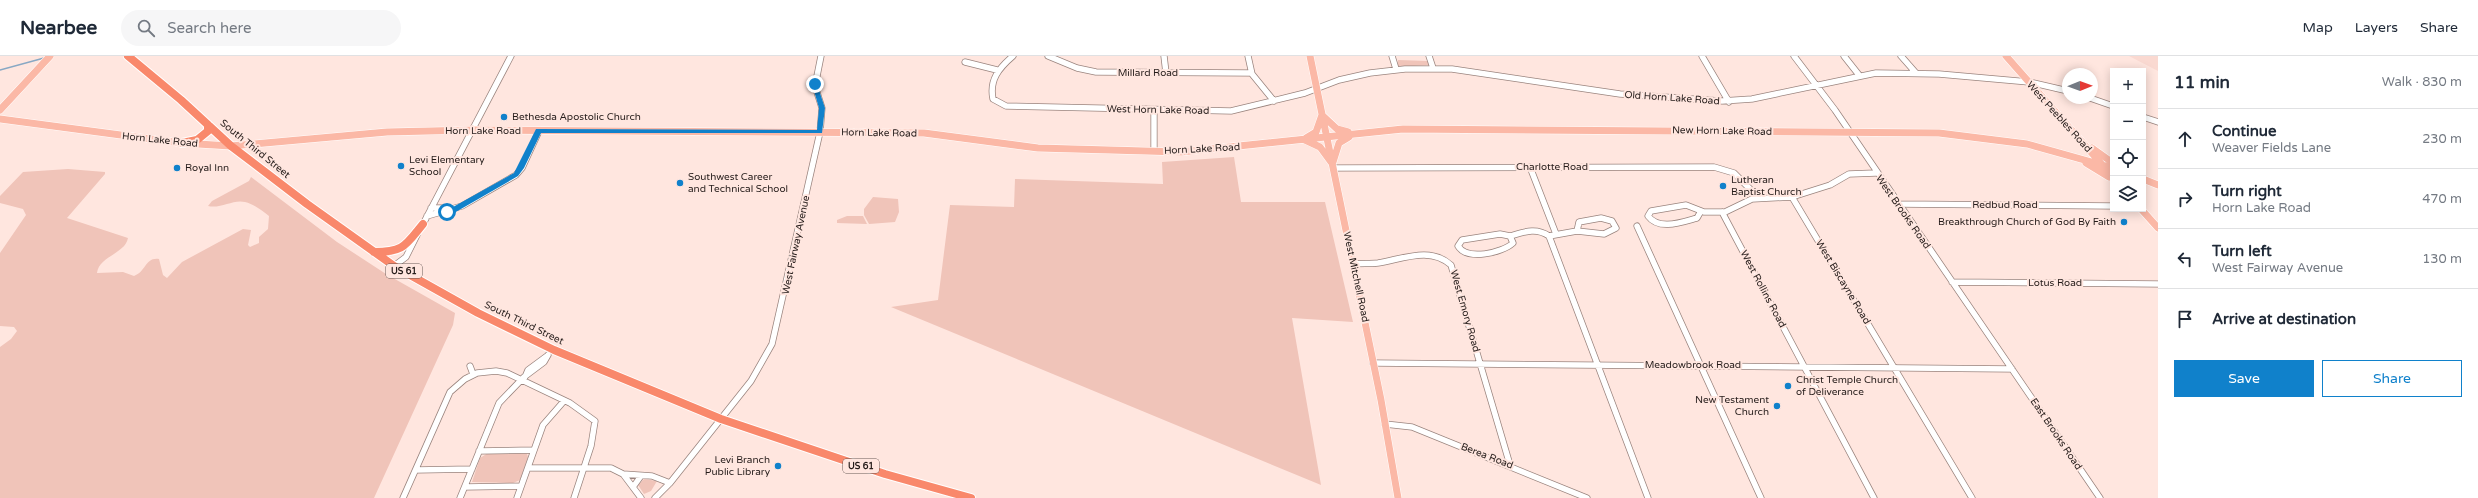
<!DOCTYPE html>
<meta charset="utf-8">
<style>
body{margin:0;font-family:"Varela Round",sans-serif;background:#f6f6f7;color:#1f2937}
.controls{position:absolute;right:12px;top:12px;display:grid;overflow:hidden;border-radius:0px;box-shadow:0 2px 10px #0003}
.controls button{width:36px;height:36px;display:grid;place-items:center;padding:0;border:0;border-bottom:1px solid #e0e1e3;background:#fff;color:#1f2937;font:20px sans-serif}
.compass{position:absolute;left:2062px;top:12px;width:36px;height:36px;border-radius:50%;background:#fff;box-shadow:0 2px 10px #0003;rotate:89deg}
.stop{position:absolute;width:12px;height:12px;margin:-9px;border:3px solid #1081cb;border-radius:50%;background:#fff}
.stop.end{background:#1081cb;border-color:#fff;box-shadow:0 1px 4px #0008}
.list{margin:0;padding:0;list-style:none}
h2{display:flex;justify-content:space-between;align-items:center;height:52px;margin:0;padding:0 16px;font-size:17px}
h2 small{font-size:13px;font-weight:400;color:#747a83}
.list li{display:grid;grid-template-columns:26px 1fr auto;gap:12px;align-items:center;box-sizing:border-box;height:60px;padding:0 16px;border-top:1px solid #e0e1e3}
.list b{display:block;font-size:15px;white-space:nowrap}
.list p{margin:0;font-size:13px;white-space:nowrap;color:#747a83}
.list em{font-size:13px;font-style:normal;color:#747a83}
.actions{display:flex;gap:8px;padding:12px 16px}
.actions a{flex:1;padding:9px 0;border:1px solid #1081cb;border-radius:0px;text-align:center;font-size:14px;color:#1081cb}
.actions .main{background:#1081cb;color:#fff}
.icon{flex:none;width:22px;height:22px;fill:none;stroke:currentColor;stroke-width:2;stroke-linecap:round;stroke-linejoin:round}
.map{position:relative;flex:none;width:2158px;height:442px;overflow:hidden}
header{display:flex;align-items:center;gap:24px;box-sizing:border-box;height:56px;padding:0 20px;background:#fff;border-bottom:1px solid #e0e1e3}
header strong{font-size:19px}
nav{display:flex;gap:22px;margin-inline-start:auto;font-size:14px}
.search{width:280px;height:36px;background:#f6f6f7;display:flex;align-items:center;gap:10px;box-sizing:border-box;padding:0 14px;border-radius:22px;color:#747a83;font-size:15px}
main{display:flex}
aside{flex:1;background:#fff}
.map>svg:first-child{display:block}
.built{fill:#fad9d1}
.green{fill:#f0c4b9}
.lines{fill:none;stroke-linecap:round;stroke-linejoin:round}
.stream{stroke:#88a8c4;stroke-width:1.5}
.minor-casing{stroke:#9a847e;stroke-width:7}
.major-casing{stroke:#fff;stroke-width:8}
.highway-casing{stroke:#fff;stroke-width:10}
.minor{stroke:#fff;stroke-width:5.5}
.major{stroke:#fbb8a6;stroke-width:7}
.highway{stroke:#f9886b;stroke-width:8}
.route{fill:#1081cb}
.poi-dot{fill:#1081cb;stroke:#ffe6df;stroke-width:1.5}
.labels{text-anchor:middle;dominant-baseline:central;stroke-width:4;stroke-linejoin:round;paint-order:stroke}
.shield{fill:#ffe6df;stroke:#665955;stroke-width:1}
.shield-label{font-size:9px;font-weight:bold;fill:#251c1a}
.street-label{font-size:10px;fill:#251c1a;stroke:#ffe6df}
.poi-label{font-size:10px;fill:#251c1a;stroke:#ffe6df;text-anchor:start}
</style>
<header>
<strong>Nearbee</strong>
<div class="search"><svg class="icon" aria-label="search" viewBox="0 0 24 24"><circle cx="10" cy="10" r="6"/><path d="M15 15l6 6"/></svg>Search here</div>
<nav><a>Map</a><a>Layers</a><a>Share</a></nav>
</header>
<main>
<div class="map">
<svg width="2158" height="442" viewBox="0 0 2158 442">
<rect width="100%" height="100%" fill="#ffe6df"/>
<path class="built" d="M2129 0H2158V15Z"/>
<path class="green" d="M1398 4 1428 5 1430 9 1397 11Z
M1234 101 1241 146H1325L1353 266 1292 262 1321 429 891 251 938 244 950 149 1014 151 1015 123 1163 128 1162 106Z
M68 113 105 116V118L67 162 128 182C125 198 99 200 97 217L123 216 134 220C146 216 145 201 159 203L163 219 167 222 182 206 243 173 251 174 248 189 250 191 259 187V181L268 173 269 160C262 155 254 148 245 146 233 143 221 153 208 150L212 145 249 125 251 121 337 186 386 218 455 257 453 269 374 442H0V291L11 283 17 275 14 271 0 270V197L26 159 23 153 0 147V140L23 116Z
M873 141 898 143 899 156 895 166 869 168 864 159V153Z
M847 160H863L867 168 837 167V164Z
M488 397 527 398 528 401 520 424 513 427 472 426 480 402Z
M644 423 657 425 651 435 644 438 638 429Z"/>
<g class="lines">
<path class="stream" d="M0 14 44 2"/>
<g class="minor-casing">
<path id="minor" d="M1013 0C999 12 989 24 993 43L1006 50 1231 55 1305 37 1339 24 1370 17 1405 13H1452L1620 38 1722 45 1752 43 1876 17 1939 18 2029 26 2068 35
M1048 0 1077 12 1096 16 1251 17
M1164 0 1166 17
M1248 0 1252 18 1274 45
M1392 0 1396 13
M1429 0 1433 12
M1702 0 1729 46
M1794 0 1835 54 2100 442
M1844 0 1859 19
M1901 0 1916 17
M965 6 997 14
M2090 42 2113 50
M1154 54V95
M2143 61 2158 66
M1530 111 1556 178
M1334 112 1714 111 1734 117 1759 142
M1792 141 1972 442
M1897 148 2113 150
M431 152H444L447 156
M1701 155 1697 162C1682 166 1659 175 1648 160L1651 155 1686 149 1704 156H1725L1752 143 1792 141 1830 129 1849 118 1876 117
M1722 156 1874 442
M427 160 462 150 516 119 522 112 539 75
M1601 162 1612 165 1616 172 1604 178 1577 175 1579 166Z
M422 170 511 0
M1637 170 1761 442
M1500 178 1510 180 1513 187C1502 197 1467 205 1458 190L1462 184Z
M1510 180C1524 176 1536 171 1549 180L1577 175
M1549 180 1648 442
M1353 208C1361 207 1370 208 1378 207 1403 203 1430 190 1451 209L1510 409
M394 210 406 201 417 179
M1952 226 2158 228
M1373 307 2012 313
M470 310 473 318
M525 321 528 314 547 300
M1385 368 1412 371 1587 442
M479 395 534 394
M528 412H611L623 418 641 442
M416 414 472 413
M623 418 652 420 670 427
M465 431 521 430
M633 431 641 420
M403 442 450 336 465 323 477 317 496 315 507 317 570 347 595 365 591 390 574 442
M460 442 499 347 524 321 544 306 548 299
M517 442 543 369 564 345
M655 442 670 427 751 325 772 288 820 76 822 52 815 30 821 0"/>
</g>
<g class="major-casing">
<path id="major" d="M1310 0 1381 344 1398 442
M2006 0 2113 121
M0 54 50 0
M1323 60 1337 73 1348 76
M0 63 181 87 231 90 387 76 473 74 924 77 1038 92 1181 96 1403 73 1939 77 2027 88 2113 112
M1306 82 1316 76 1322 59
M1305 84 1320 91 1331 106
M2092 92 2113 107
M1333 106 1339 87 1349 81
M2086 107 2109 121
M2143 123 2158 129
M2141 153 2158 172"/>
</g>
<g class="highway-casing">
<path id="highway" d="M128 0 181 44 231 90 307 148 394 210 478 257 554 294 721 363 885 418 971 442
M182 87 197 84 208 75V69
M374 196C404 196 405 190 423 168"/>
</g>
<use href="#minor" class="minor"/>
<use href="#major" class="major"/>
<use href="#highway" class="highway"/>
</g>
<path class="route" d="M815 26 817 28 825 52 822 77H541L524 112 518 120 454 157 447 158 444 156 514 117 536 73 817 74 819 52 812 28Z"/>
<g class="poi-dot">
<circle cx="504" cy="61" r="4"/>
<circle cx="401" cy="110" r="4"/>
<circle cx="177" cy="112" r="4"/>
<circle cx="680" cy="127" r="4"/>
<circle cx="1723" cy="130" r="4"/>
<circle cx="2124" cy="166" r="4"/>
<circle cx="1788" cy="330" r="4"/>
<circle cx="1777" cy="350" r="4"/>
<circle cx="778" cy="410" r="4"/>
</g>
<g class="labels">
<g class="shield">
<rect x="386" y="208" width="36" height="14" rx="3"/>
<rect x="843" y="403" width="36" height="14" rx="3"/>
</g>
<g class="shield-label">
<text x="404" y="215">US 61</text>
<text x="861" y="410">US 61</text>
</g>
<g class="street-label">
<text x="1148" y="17">Millard Road</text>
<text transform="translate(1672 42) rotate(4)">Old Horn Lake Road</text>
<text transform="translate(1158 54) rotate(1)">West Horn Lake Road</text>
<text transform="translate(2059 61) rotate(48)">West Peebles Road</text>
<text x="483" y="75">Horn Lake Road</text>
<text transform="translate(1722 75) rotate(1)">New Horn Lake Road</text>
<text transform="translate(879 77) rotate(1)">Horn Lake Road</text>
<text transform="translate(160 84) rotate(6)">Horn Lake Road</text>
<text transform="translate(255 93) rotate(39)">South Third Street</text>
<text transform="translate(1202 93) rotate(-3)">Horn Lake Road</text>
<text x="1552" y="111">Charlotte Road</text>
<text x="2005" y="149">Redbud Road</text>
<text transform="translate(1903 156) rotate(55)">West Brooks Road</text>
<text transform="translate(796 189) rotate(-78)">West Fairway Avenue</text>
<text transform="translate(1356 221) rotate(78)">West Mitchell Road</text>
<text transform="translate(1843 226) rotate(59)">West Biscayne Road</text>
<text x="2055" y="227">Lotus Road</text>
<text transform="translate(1763 233) rotate(62)">West Rollins Road</text>
<text transform="translate(1465 255) rotate(74)">West Emory Road</text>
<text transform="translate(524 267) rotate(26)">South Third Street</text>
<text x="1693" y="309">Meadowbrook Road</text>
<text transform="translate(2056 378) rotate(56)">East Brooks Road</text>
<text transform="translate(1487 400) rotate(21)">Berea Road</text>
</g>
<g class="poi-label">
<text x="512" y="61">Bethesda Apostolic Church</text>
<text x="409" y="104">Levi Elementary<tspan x="409" dy="12">School</tspan></text>
<text x="185" y="112">Royal Inn</text>
<text x="688" y="121">Southwest Career<tspan x="688" dy="12">and Technical School</tspan></text>
<text x="1731" y="124">Lutheran<tspan x="1731" dy="12">Baptist Church</tspan></text>
<text x="2116" y="166" text-anchor="end">Breakthrough Church of God By Faith</text>
<text x="1796" y="324">Christ Temple Church<tspan x="1796" dy="12">of Deliverance</tspan></text>
<text x="1769" y="344" text-anchor="end">New Testament<tspan x="1769" dy="12">Church</tspan></text>
<text x="770" y="404" text-anchor="end">Levi Branch<tspan x="770" dy="12">Public Library</tspan></text>
</g>
</g>
</svg>
<div class="controls">
<button>+</button>
<button>−</button>
<button><svg class="icon" aria-label="locate" viewBox="0 0 24 24"><circle cx="12" cy="12" r="6"/><path d="M12 2v4M12 18v4M2 12h4M18 12h4"/></svg></button>
<button><svg class="icon" aria-label="layers" viewBox="0 0 24 24"><path d="M12 4l9 5-9 5-9-5zM3 14l9 5 9-5"/></svg></button>
</div>
<svg class="compass" viewBox="-18 -18 36 36"><path d="M0-13l5 13h-10z" fill="#e53935"/><path d="M0 13l5-13h-10z" fill="#747a83"/></svg>
<div class="stop" style="left:447px;top:156px"></div>
<div class="stop end" style="left:815px;top:28px"></div>
</div>
<aside>
<h2>11 min<small>Walk · 830 m</small></h2>
<ul class="list">
<li><svg class="icon" aria-label="ahead" viewBox="0 0 24 24"><path d="M12 20V5M6 11l6-6 6 6"/></svg><div><b>Continue</b><p>Weaver Fields Lane</p></div><em>230 m</em></li>
<li><svg class="icon" aria-label="right" viewBox="0 0 24 24"><path d="M7 20v-9h11M14 6l5 5-5 5"/></svg><div><b>Turn right</b><p>Horn Lake Road</p></div><em>470 m</em></li>
<li><svg class="icon" aria-label="left" viewBox="0 0 24 24"><path d="M17 20v-9H6M10 6l-5 5 5 5"/></svg><div><b>Turn left</b><p>West Fairway Avenue</p></div><em>130 m</em></li>
<li><svg class="icon" aria-label="arrive" viewBox="0 0 24 24"><path d="M6 21V4h12l-3 4 3 4H6"/></svg><div><b>Arrive at destination</b></div></li>
</ul>
<div class="actions"><a class="main">Save</a><a>Share</a></div>
</aside>
</main>
